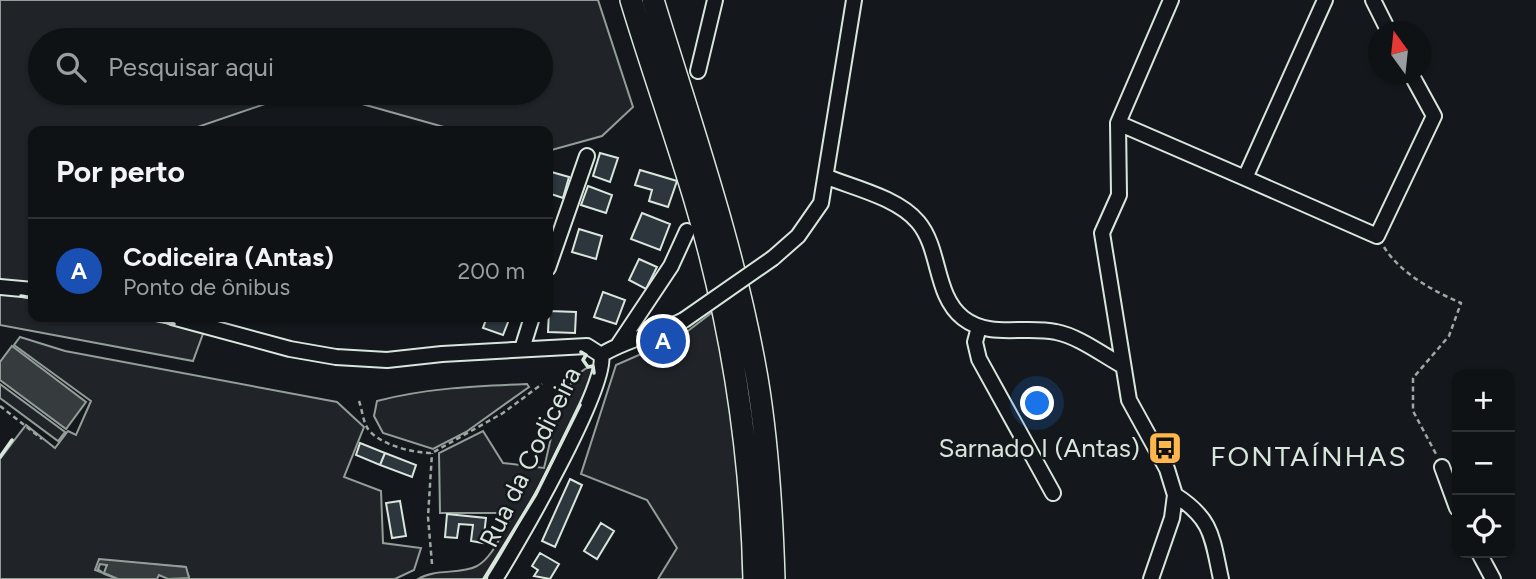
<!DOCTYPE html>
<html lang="pt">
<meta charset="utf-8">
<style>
body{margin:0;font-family:Figtree,sans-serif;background:#181b1e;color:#f1f3f6}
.controls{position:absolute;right:21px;bottom:21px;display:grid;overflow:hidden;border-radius:14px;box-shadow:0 2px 5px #0004}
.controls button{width:63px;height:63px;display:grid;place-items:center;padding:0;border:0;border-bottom:2px solid #2f3234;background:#0f1215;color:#f1f3f6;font:35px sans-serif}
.compass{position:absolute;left:1368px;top:21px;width:63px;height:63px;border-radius:50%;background:#0f1215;box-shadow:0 2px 5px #0004;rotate:345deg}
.you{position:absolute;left:1038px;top:404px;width:24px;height:24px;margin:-18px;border:5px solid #fff;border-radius:50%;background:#1a73e8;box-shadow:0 0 0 10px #1a73e833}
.badge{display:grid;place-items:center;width:46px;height:46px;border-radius:50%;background:#ea580c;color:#fff;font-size:23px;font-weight:700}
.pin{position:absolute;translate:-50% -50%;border:4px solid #fff;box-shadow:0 2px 7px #0006}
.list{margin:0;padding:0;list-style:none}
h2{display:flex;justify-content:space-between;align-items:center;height:91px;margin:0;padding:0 28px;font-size:30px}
h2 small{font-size:23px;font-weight:400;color:#9b9ea0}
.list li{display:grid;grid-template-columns:46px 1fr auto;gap:21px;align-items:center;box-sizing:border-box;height:105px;padding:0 28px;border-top:2px solid #2f3234}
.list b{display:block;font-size:26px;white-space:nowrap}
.list p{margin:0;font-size:23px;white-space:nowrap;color:#9b9ea0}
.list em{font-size:23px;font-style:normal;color:#9b9ea0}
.icon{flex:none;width:38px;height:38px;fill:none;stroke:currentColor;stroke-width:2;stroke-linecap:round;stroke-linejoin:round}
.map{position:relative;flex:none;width:1536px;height:579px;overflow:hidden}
.search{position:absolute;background:#0f1215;box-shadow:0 2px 5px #0004;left:28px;top:28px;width:525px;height:77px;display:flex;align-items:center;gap:18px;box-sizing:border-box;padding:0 24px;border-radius:38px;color:#9b9ea0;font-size:26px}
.panel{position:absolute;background:#0f1215;box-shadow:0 2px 5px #0004;left:28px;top:126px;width:525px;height:196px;border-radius:14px}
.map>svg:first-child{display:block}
.green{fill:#202428;stroke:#939e99;stroke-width:2}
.water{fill:#363b3e;stroke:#939e99;stroke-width:2}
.building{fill:#2c363c;stroke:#d8e6dc;stroke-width:2}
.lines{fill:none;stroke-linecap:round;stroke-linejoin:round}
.minor-casing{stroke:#d8e6dc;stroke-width:18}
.highway-casing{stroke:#d8e6dc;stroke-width:24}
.path{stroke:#9da8a2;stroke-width:2.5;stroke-dasharray:5 3.5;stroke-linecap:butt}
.minor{stroke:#14181c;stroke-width:14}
.highway{stroke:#14181c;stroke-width:21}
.minor-bridge-casing{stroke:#d8e6dc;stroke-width:18;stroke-linecap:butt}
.minor-bridge{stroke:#14181c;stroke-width:14}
.wall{stroke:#d8e6dc;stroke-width:3.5}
.labels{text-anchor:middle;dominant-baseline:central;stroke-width:5;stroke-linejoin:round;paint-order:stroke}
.poi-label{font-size:26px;fill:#d8e6dc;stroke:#14181c;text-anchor:end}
.street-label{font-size:26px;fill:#d8e6dc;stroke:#14181c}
.neighbourhood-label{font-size:28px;letter-spacing:2px;fill:#d8e6dc;stroke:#14181c}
</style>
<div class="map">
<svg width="1536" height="579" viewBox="0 0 1536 579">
<rect width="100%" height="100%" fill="#14181c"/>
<path class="green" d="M0 0H598L633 107 602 136 548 151V131H458L323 93H541V40H40V93H297L186 131H33V284L0 281Z
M0 293 33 298V317H139L204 331 193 361 0 325Z
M714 311C735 398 741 489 743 579H658L677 548 647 500 581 474 616 365 680 337Z
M20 337 65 351 337 402 364 427 344 477 381 491 383 543 421 548 414 570 395 579H185L189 577 185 567 100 560 98 569 100 563 107 565 104 574 118 579H0V459L26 425 55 448 68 431 76 435 91 401 14 345Z
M593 366 595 371 536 494 488 575 484 579H418C436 568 460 575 477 566 493 557 501 534 510 520L503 513H440L439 453 483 431 503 463 544 468C551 441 561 372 593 366Z
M0 384 65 432 58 441 0 398Z
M527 384 529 387 466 432 433 449 383 433 374 416 377 401C427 388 476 386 527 384Z"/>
<path class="water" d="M12 346 86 402 66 429 0 380V362Z
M99 559 186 567 189 578 168 579 159 575 157 579H118L104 573 107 565 100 564 98 569 103 573 95 570Z"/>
<path class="building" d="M600 153 618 158 610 182 593 176Z
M640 170 677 181 668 207 649 201 652 190 635 185Z
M548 171 569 177 563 198 548 193Z
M588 186 612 195 606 213 581 205Z
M642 213 670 224 660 250 631 239Z
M579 229 602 236 596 259 572 252Z
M639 259 657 267 646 289 629 280Z
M603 292 625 300 616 324 594 317Z
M549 311 576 312 575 333 548 332Z
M487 317H510L503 335 483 328Z
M360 443 385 453 380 465 356 455Z
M385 453 416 465 412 477 380 465Z
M570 479 582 485 555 547 542 541Z
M400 501 406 536 392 538 386 503Z
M447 514 486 518 483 543 471 541 473 525 459 524 457 538 445 537Z
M601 523 614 531 597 559 584 551Z
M540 553 559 564 550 579 534 576 538 570 532 566Z"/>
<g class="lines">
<g class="minor-casing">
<path id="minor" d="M1373 0 1389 32
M698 71 715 0
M1118 123 1245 178 1325 0
M827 177C855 188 898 198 918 222 941 249 934 295 963 318 990 339 1024 325 1056 332 1078 336 1103 355 1123 366
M1245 178 1377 236 1434 116 1411 74
M773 258 798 236 821 203 854 0
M548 268 587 156
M0 287 33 290
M172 317 290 349 336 357 387 360 442 354 587 346 601 355
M979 327 975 342 979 359 1053 493
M619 344 671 266 687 231
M522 349 532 317
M601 355C626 339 657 334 684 320
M1442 467 1457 508
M1175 495C1213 519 1212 538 1221 579
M1479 553 1493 579
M495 579C515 548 610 383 601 355
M1151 579 1172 518 1175 495 1167 469 1129 400 1102 233 1119 195 1118 123 1171 0"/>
</g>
<g class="highway-casing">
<path id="highway" d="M631 0C651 66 674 131 694 197 731 321 751 450 754 579
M653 0C691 125 735 249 757 378 768 444 772 512 774 579"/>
</g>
<path class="path" d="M1384 247C1400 273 1433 291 1461 303L1449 336 1413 378V411L1436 454
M359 401C362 409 363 422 368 429 380 445 413 453 432 453L503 413 542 384
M0 406 42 439
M432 564 428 517 432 453"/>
<use href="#minor" class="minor"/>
<use href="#highway" class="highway"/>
<g class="minor-bridge-casing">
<path id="minor-bridge" d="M684 320 773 258"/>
</g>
<use href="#minor-bridge" class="minor-bridge"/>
<path class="wall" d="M21 296 33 298
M139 317 174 324
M581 352 586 355 583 360 588 367 593 366 594 373
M0 457 12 440
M484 579 536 494 580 405"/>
</g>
<defs>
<g id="bus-square" transform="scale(1.75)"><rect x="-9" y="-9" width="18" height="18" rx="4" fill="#ffb74d" stroke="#14181c"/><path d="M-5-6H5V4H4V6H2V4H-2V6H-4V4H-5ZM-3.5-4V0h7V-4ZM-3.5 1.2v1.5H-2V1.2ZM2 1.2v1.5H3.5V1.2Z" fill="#111"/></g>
</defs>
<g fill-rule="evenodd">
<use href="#bus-square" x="1165" y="448"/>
</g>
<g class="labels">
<g class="poi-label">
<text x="1140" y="448">Sarnado I (Antas)</text>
</g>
<g class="street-label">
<text transform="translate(530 457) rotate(-64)">Rua da Codiceira</text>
</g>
<g class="neighbourhood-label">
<text x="1309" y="456">FONTAÍNHAS</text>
</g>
</g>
</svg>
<div class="controls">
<button>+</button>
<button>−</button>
<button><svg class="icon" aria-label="locate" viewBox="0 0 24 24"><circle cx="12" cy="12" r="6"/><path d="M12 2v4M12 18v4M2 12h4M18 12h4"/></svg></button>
</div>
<svg class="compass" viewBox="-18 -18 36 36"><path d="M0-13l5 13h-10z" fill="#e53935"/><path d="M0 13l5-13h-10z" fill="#9b9ea0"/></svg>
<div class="you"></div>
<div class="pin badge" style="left:663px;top:341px;background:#1a4fb4">A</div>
<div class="search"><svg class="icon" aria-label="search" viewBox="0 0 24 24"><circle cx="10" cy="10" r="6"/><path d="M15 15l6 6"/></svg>Pesquisar aqui</div>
<section class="panel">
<h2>Por perto<small></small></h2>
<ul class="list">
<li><span class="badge" style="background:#1a4fb4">A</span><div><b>Codiceira (Antas)</b><p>Ponto de ônibus</p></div><em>200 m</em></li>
</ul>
</section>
</div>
